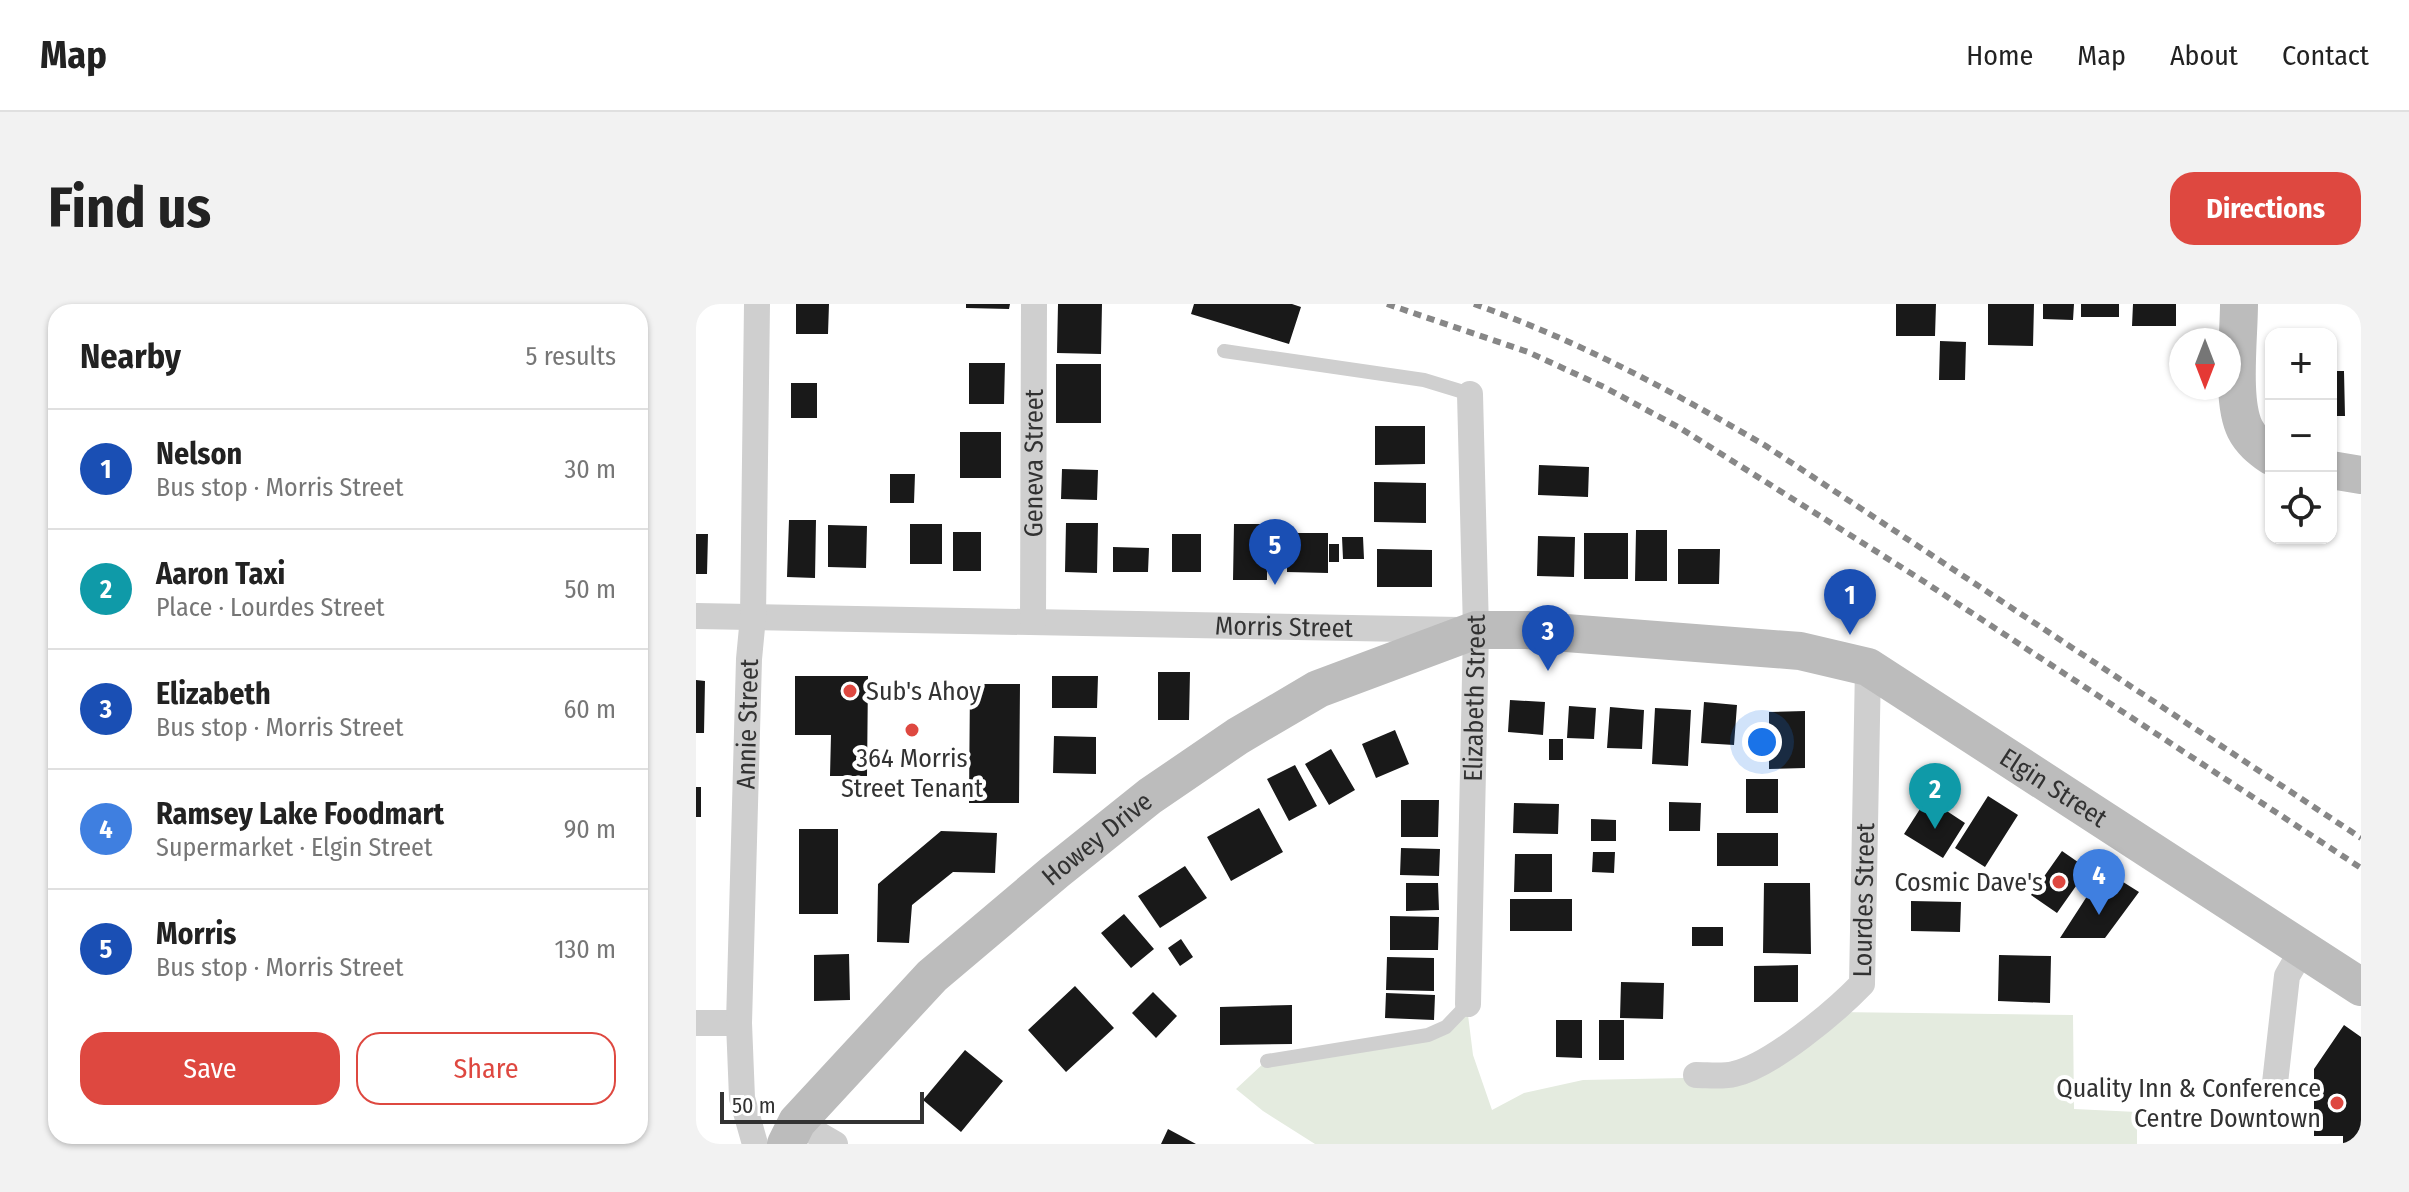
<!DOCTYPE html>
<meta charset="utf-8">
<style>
body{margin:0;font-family:"Fira Sans Condensed",sans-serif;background:#f2f2f2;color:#222}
.controls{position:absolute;right:24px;top:24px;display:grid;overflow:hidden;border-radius:16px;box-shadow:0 2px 6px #0004}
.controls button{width:72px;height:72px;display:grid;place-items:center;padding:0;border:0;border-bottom:2px solid #e0e0e0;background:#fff;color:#222;font:40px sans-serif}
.compass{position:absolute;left:1473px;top:24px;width:72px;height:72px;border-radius:50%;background:#fff;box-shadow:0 2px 6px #0004;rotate:180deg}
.scale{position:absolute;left:24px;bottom:20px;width:204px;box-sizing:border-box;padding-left:8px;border:4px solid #323232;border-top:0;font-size:22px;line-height:28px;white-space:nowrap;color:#323232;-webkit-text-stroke:6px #fff;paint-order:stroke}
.you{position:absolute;left:1066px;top:438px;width:28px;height:28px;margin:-20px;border:6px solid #fff;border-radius:50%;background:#1a73e8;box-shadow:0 0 0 12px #1a73e833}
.badge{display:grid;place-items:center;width:52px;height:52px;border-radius:50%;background:#de4840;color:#fff;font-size:26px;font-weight:700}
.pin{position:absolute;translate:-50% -66px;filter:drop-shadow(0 2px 4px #0008)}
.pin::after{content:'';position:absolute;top:42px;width:28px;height:24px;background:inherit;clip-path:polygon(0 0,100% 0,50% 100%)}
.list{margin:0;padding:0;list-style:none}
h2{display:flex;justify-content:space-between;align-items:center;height:104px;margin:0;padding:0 32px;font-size:34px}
h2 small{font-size:26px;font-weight:400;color:#767676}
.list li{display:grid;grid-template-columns:52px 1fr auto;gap:24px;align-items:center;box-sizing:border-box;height:120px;padding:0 32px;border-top:2px solid #e0e0e0}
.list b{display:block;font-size:30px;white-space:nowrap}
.list p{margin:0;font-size:26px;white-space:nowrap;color:#767676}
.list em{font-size:26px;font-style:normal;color:#767676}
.actions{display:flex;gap:16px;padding:24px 32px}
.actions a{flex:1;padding:18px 0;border:2px solid #de4840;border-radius:24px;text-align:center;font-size:28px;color:#de4840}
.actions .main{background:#de4840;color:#fff}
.icon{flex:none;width:44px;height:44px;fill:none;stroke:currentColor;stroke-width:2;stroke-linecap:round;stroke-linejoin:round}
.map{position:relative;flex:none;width:1665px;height:840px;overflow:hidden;border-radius:24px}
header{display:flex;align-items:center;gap:48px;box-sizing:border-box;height:112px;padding:0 40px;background:#fff;border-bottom:2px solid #e0e0e0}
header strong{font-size:38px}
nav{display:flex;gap:44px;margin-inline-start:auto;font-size:28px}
.intro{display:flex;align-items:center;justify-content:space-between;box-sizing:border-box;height:192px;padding:0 48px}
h1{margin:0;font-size:56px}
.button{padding:20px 36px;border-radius:24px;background:#de4840;color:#fff;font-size:28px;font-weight:700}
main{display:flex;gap:48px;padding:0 48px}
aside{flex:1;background:#fff;border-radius:24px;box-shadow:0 2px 6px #0004}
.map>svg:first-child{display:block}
.green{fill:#e4ebdf}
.building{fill:#191919}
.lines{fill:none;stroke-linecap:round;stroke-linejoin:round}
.lane{stroke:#cfcfcf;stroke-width:14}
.street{stroke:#cfcfcf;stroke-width:26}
.secondary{stroke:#bcbcbc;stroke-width:38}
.rail{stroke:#878787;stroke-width:6;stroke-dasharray:8 6;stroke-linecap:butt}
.poi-dot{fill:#de4840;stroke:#fff;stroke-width:3}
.labels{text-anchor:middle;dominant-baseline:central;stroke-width:8;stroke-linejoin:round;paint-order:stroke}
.street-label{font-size:26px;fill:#323232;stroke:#fff}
.poi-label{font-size:26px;fill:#323232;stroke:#fff;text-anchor:end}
</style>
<header>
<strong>Map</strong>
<nav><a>Home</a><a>Map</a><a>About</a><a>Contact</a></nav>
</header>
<div class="intro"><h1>Find us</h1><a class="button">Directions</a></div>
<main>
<aside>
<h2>Nearby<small>5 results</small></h2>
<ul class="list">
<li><span class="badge" style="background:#1a4fb4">1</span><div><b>Nelson</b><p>Bus stop · Morris Street</p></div><em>30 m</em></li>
<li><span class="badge" style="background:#0f9aa8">2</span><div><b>Aaron Taxi</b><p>Place · Lourdes Street</p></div><em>50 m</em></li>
<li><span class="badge" style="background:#1a4fb4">3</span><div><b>Elizabeth</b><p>Bus stop · Morris Street</p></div><em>60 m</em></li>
<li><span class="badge" style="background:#3f7fe0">4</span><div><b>Ramsey Lake Foodmart</b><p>Supermarket · Elgin Street</p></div><em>90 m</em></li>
<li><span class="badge" style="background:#1a4fb4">5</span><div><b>Morris</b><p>Bus stop · Morris Street</p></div><em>130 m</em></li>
</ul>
<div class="actions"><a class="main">Save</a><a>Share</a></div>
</aside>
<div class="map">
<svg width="1665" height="840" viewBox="0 0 1665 840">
<rect width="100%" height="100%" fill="#fff"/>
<path class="green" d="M771 703 777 751 796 806 828 789 887 776 1039 773 1140 708 1377 711 1378 805 1441 808V840H619L567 807 540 785 569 758 733 732Z"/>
<path class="building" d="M100 0H133L132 30H100Z
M270 0H314L313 5 270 4Z
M362 0H406L405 50 361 49Z
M498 0H596L605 3 593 40 495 10Z
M1200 0H1240L1239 32H1200Z
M1292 0H1338L1337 42 1292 41Z
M1347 0H1378L1377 16 1347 15Z
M1385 0H1423V13H1385Z
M1437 0H1480V22H1436Z
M1244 37 1270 38 1269 76H1243Z
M273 59H309L308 100H273Z
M360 60H405V119H360Z
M1635 67H1648L1649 112H1635Z
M95 79H121V114H95Z
M679 122H729V160L679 161Z
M264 128H305V174H264Z
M843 161 893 163 892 193 842 191Z
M366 165 402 166 401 196 365 195Z
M194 170H219L218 199H194Z
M678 178 730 179V219L678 218Z
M93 216H120L119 274 91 273Z
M370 219H402L401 269 369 268Z
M214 220H246V260H214Z
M538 220H571V276H537Z
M132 221 171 222 170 264 132 263Z
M940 226H971V277H939Z
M257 228H285V267H257Z
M591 229H632V269L591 268Z
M888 229H932V275H888Z
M0 230H12L11 270H0Z
M476 230H505V268H476Z
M842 232 879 233 878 273 841 272Z
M646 233H667L668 255H647Z
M633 240H643V258H633Z
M417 243 453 244 452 268H417Z
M681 245 736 246V283H681Z
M982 245H1024L1023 280H982Z
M462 368H494L493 416H462Z
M99 372H172L171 472H134L135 431H99Z
M356 372H402L401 404H356Z
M0 376 9 377 8 429H0Z
M274 380H324L323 499H273Z
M814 396 849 398 847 431 812 428Z
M1008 398 1041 401 1038 441 1005 439Z
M873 402 900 404 898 435 871 434Z
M914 403 948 406 946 445 911 444Z
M959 404 995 406 992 462 956 460Z
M1109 407V464L1073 465V408Z
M699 426 713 460 680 474 666 440Z
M358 432 400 433V470L357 469Z
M853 435H867V456H853Z
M635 445 659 486 633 501 609 460Z
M599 461 621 502 593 517 571 475Z
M1050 475H1082V509H1050Z
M0 483H5V513H0Z
M1292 492 1322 511 1289 563 1259 544Z
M1231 494 1269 519 1247 554 1208 530Z
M705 496H743L742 533H705Z
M973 498 1005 499 1004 527H973Z
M818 499 863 500 862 530 817 529Z
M563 504 587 548 535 577 511 533Z
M895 515 920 516V537H895Z
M103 525H142V610H103Z
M245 527 301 529 299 569 257 568 216 601 213 639 181 638 182 580Z
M1021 529H1082V562H1021Z
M705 544 744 545 743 572 704 571Z
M1366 547 1392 565 1361 609 1335 591Z
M897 548H919L918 569 896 568Z
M819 550H856V588H818Z
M489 562 511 594 464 624 442 592Z
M1408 566 1443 588 1409 634H1364Z
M710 579H742L743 606 710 607Z
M1068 579H1114L1115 650 1067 649Z
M814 595H876V627H814Z
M1215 597 1265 598 1264 628 1215 627Z
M428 610 458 645 435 664 405 629Z
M694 612 743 613 742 646H694Z
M996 623H1027V642H996Z
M485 635 497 653 484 662 472 644Z
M153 650 154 696 118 697V651Z
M1303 651 1355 652 1354 699 1302 697Z
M691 653 738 654V687L690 686Z
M1102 661V698H1058V662Z
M925 678 968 679 967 715 924 714Z
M379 682 418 724 370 768 332 726Z
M457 688 481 712 460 734 436 709Z
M690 689 739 691 738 716 689 714Z
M596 701V740L524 741V703Z
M860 716H886V754L860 753Z
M903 716H928V756H903Z
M1648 721 1665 733V840H1647V832H1618V765Z
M269 746 307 777 265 828 227 796Z
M472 825 500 840H465Z"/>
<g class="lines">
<path class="lane" d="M528 47 728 76 774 90
M571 757 732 731 750 723 772 700"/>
<g class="street">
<path id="s1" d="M0 312 764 326"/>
<path id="s2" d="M337 317 338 0"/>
<path id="s3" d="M772 700 780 326 774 90"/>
<path d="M0 719H43"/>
<path id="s4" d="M1000 771C1012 771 1027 773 1038 770 1075 762 1140 707 1166 680L1172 363"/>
<path d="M1579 779 1591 672 1606 646"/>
<path d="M101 818 139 840"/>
<path id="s5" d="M59 840 46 794 43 719 53 355 57 313 61 0"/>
</g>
<g class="secondary">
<path d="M1543 0C1543 33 1535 97 1549 125 1555 137 1564 144 1575 152"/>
<path d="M1635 166 1665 171"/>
<path id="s6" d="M90 840 101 818 236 672 359 568 454 492 542 432 622 385 780 326H831L1104 347 1172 363 1665 683"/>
</g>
<path class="rail" d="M691 0 832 48 908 83 984 124 1224 275 1665 564
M778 0C881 36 976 87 1070 142L1665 534"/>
</g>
<g class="poi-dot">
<circle cx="154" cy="387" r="8"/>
<circle cx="216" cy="426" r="8"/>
<circle cx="1363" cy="578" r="8"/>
<circle cx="1641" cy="799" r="8"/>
</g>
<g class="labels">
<g class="street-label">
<text stroke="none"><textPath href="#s2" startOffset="158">Geneva Street</textPath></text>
<text stroke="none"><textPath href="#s1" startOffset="588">Morris Street</textPath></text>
<text stroke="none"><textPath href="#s3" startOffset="306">Elizabeth Street</textPath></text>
<text stroke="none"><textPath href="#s5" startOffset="422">Annie Street</textPath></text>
<text stroke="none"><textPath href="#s6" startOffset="1490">Elgin Street</textPath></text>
<text stroke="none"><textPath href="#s6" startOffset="438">Howey Drive</textPath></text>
<text stroke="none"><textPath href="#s4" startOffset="280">Lourdes Street</textPath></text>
</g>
<g class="poi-label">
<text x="170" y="387" text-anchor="start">Sub's Ahoy</text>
<text x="216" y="454" text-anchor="middle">364 Morris<tspan x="216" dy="30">Street Tenant</tspan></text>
<text x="1347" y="578">Cosmic Dave's</text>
<text x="1625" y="784">Quality Inn &amp; Conference<tspan x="1625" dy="30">Centre Downtown</tspan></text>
</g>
</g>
</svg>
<div class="controls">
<button>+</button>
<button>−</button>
<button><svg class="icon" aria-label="locate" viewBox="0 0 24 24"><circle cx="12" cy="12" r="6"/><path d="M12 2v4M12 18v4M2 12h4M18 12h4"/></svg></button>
</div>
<svg class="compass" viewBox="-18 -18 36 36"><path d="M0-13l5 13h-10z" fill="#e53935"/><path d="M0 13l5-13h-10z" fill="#767676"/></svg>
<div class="scale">50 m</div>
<div class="you"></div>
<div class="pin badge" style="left:1154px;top:331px;background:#1a4fb4">1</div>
<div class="pin badge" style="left:1239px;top:525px;background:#0f9aa8">2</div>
<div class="pin badge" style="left:852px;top:367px;background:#1a4fb4">3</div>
<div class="pin badge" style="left:1403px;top:611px;background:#3f7fe0">4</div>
<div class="pin badge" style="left:579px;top:281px;background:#1a4fb4">5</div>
</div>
</main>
